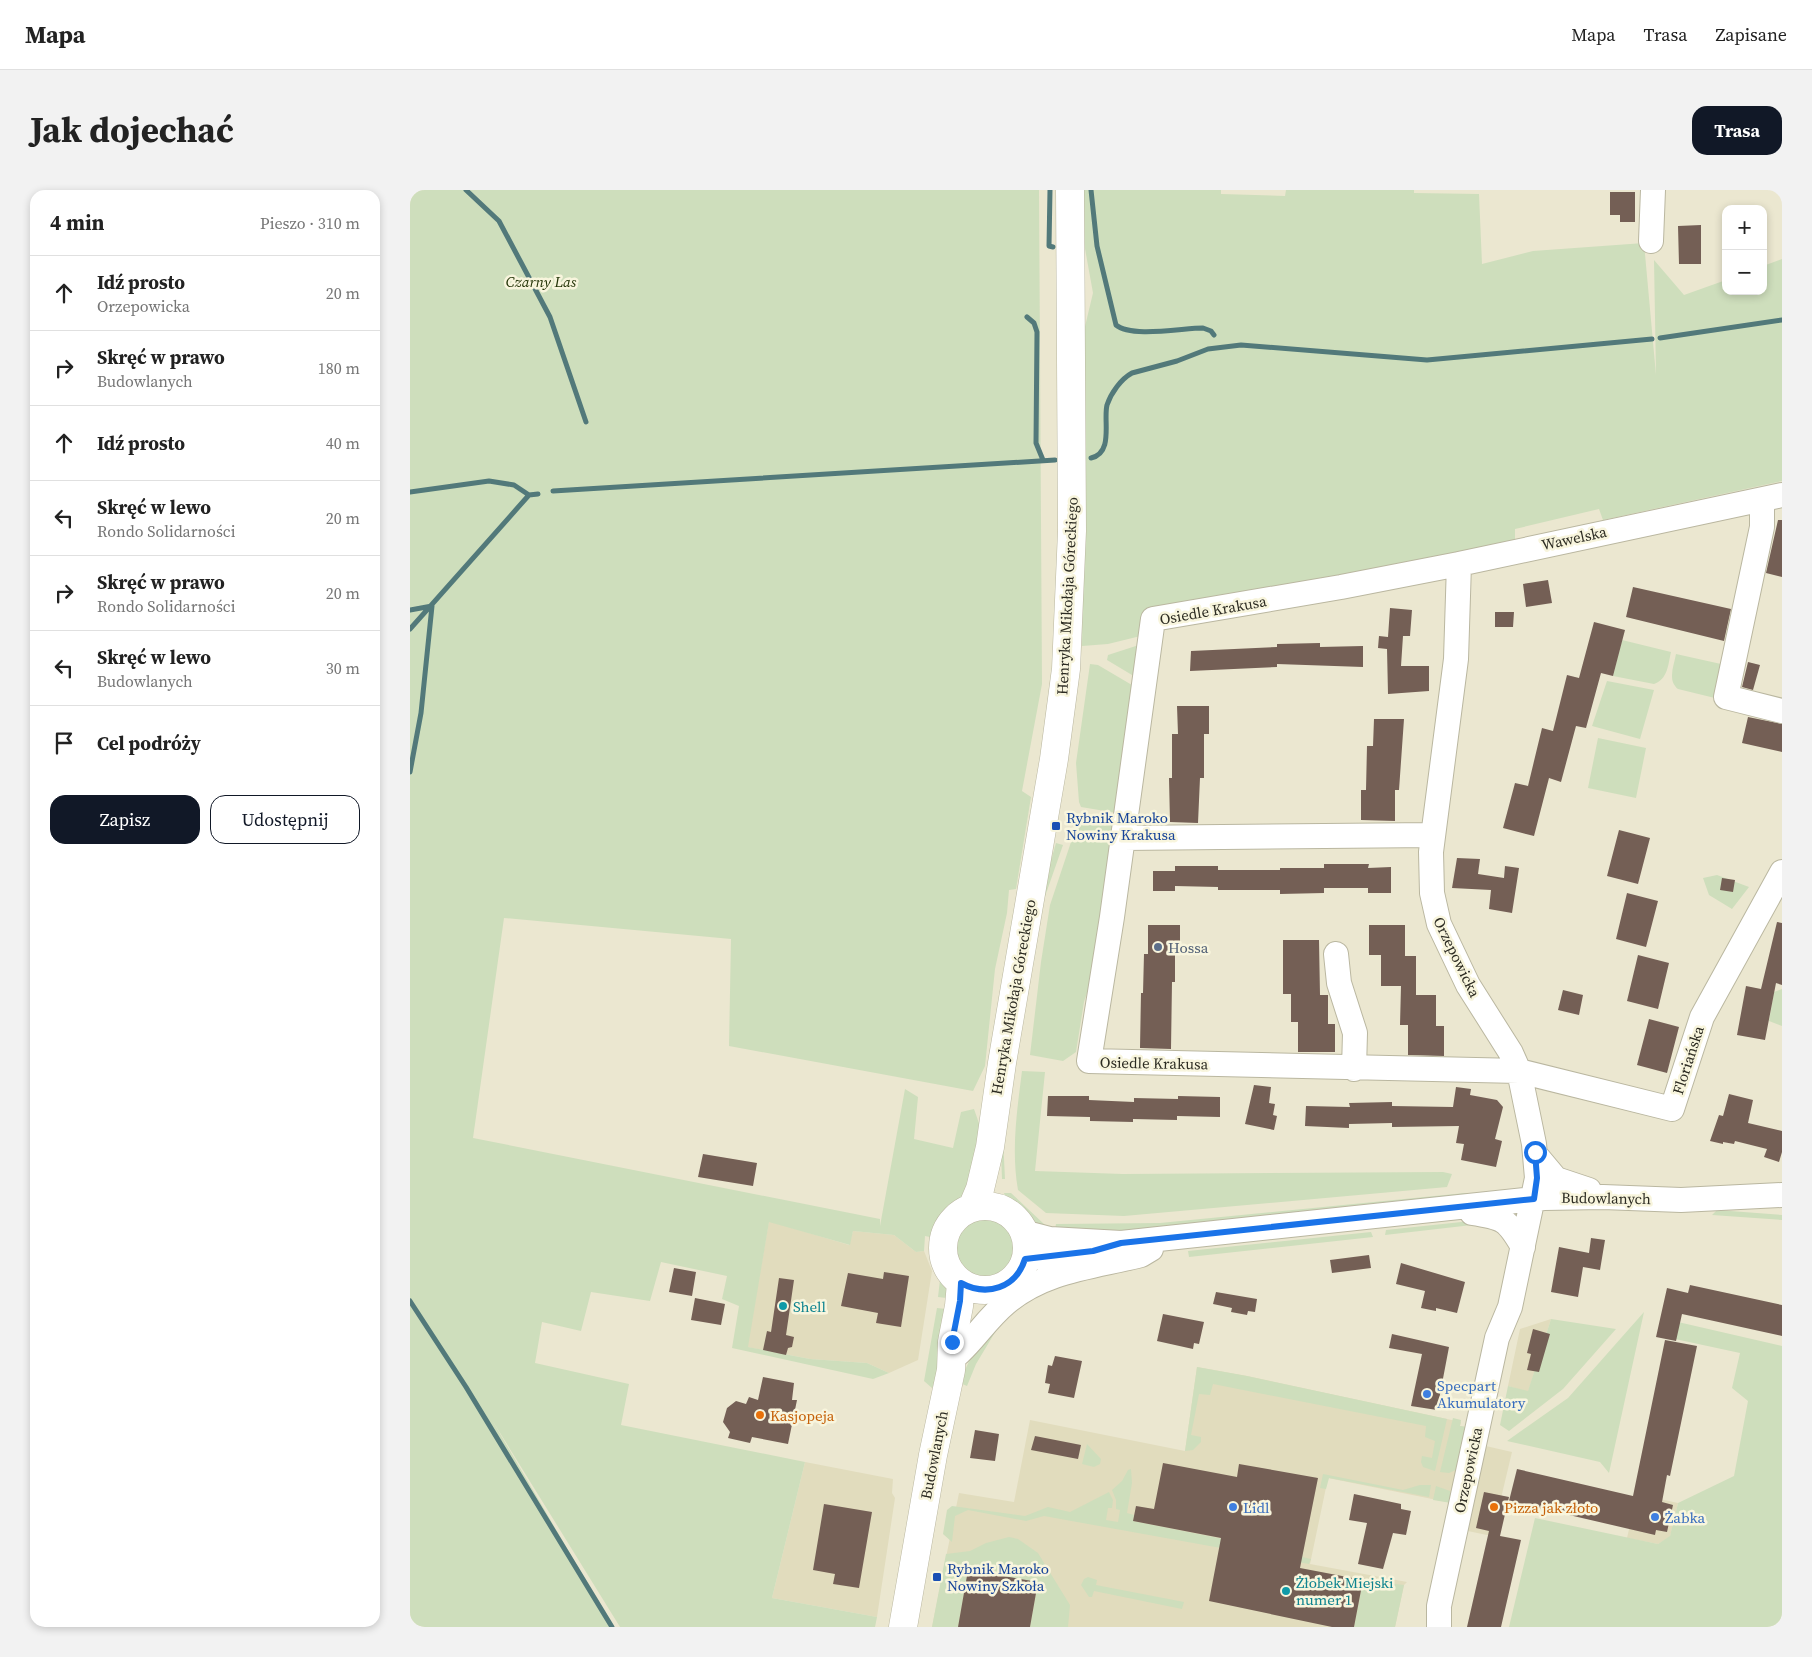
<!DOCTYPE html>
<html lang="pl">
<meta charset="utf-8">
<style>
body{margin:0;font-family:"Source Serif 4",serif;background:#f2f2f2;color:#222}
.controls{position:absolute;right:15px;top:15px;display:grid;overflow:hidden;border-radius:10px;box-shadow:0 2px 8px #0003}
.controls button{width:45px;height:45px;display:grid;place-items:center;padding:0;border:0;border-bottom:1px solid #e0e0e0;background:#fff;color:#222;font:25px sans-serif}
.stop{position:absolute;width:15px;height:15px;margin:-11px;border:4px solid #1a73e8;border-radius:50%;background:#fff}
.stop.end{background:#1a73e8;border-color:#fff;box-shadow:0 1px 5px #0008}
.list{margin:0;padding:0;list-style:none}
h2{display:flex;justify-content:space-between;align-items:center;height:65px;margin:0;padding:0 20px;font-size:21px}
h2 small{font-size:16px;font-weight:400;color:#767676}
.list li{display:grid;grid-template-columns:32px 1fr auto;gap:15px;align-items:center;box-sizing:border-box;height:75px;padding:0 20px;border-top:1px solid #e0e0e0}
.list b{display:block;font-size:19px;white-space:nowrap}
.list p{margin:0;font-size:16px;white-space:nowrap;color:#767676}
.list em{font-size:16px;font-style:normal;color:#767676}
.actions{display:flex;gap:10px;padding:15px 20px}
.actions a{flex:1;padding:11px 0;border:1px solid #111827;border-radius:15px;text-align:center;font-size:18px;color:#111827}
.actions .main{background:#111827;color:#fff}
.icon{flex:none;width:28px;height:28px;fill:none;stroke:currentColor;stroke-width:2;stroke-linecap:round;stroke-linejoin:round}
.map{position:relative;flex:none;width:1372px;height:1437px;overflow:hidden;border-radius:15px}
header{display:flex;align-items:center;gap:30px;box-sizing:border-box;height:70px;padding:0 25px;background:#fff;border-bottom:1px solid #e0e0e0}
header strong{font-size:24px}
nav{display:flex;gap:28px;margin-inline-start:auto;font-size:18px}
.intro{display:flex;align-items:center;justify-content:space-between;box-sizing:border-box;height:120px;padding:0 30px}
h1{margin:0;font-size:35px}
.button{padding:12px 22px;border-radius:15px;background:#111827;color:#fff;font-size:18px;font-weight:700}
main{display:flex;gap:30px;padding:0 30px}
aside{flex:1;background:#fff;border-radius:15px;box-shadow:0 2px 8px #0003}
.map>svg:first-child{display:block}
.built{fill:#e1dcbd}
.green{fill:#cedebc}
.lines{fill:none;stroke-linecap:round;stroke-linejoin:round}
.stream{stroke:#52797a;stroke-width:5}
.building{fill:#745f55}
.minor-casing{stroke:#bab7a0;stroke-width:26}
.major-casing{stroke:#bab7a0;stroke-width:29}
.minor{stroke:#fff;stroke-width:24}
.major{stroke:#fff;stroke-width:28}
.route{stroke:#1a73e8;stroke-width:6}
.transit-dot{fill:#1a4fb4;stroke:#f8f5dd;stroke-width:2}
.service-dot{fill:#5c6f8a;stroke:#f8f5dd;stroke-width:2}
.culture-dot{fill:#0f9aa8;stroke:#f8f5dd;stroke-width:2}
.shop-dot{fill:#3f7fe0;stroke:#f8f5dd;stroke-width:2}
.food-dot{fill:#e8710a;stroke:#f8f5dd;stroke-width:2}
.labels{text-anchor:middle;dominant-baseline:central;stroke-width:5;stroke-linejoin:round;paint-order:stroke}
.park-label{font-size:15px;font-style:italic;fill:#223306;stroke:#f8f5dd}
.street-label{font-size:15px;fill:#2c2b22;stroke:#f8f5dd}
.transit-label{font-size:15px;fill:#164399;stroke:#f8f5dd;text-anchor:start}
.service-label{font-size:15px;fill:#4e5e75;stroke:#f8f5dd;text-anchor:start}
.culture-label{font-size:15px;fill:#0d838f;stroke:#f8f5dd;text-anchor:start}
.shop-label{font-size:15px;fill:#366cbe;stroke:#f8f5dd;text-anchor:start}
.food-label{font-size:15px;fill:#c56008;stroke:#f8f5dd;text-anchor:start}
</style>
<header>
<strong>Mapa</strong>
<nav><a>Mapa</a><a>Trasa</a><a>Zapisane</a></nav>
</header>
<div class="intro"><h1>Jak dojechać</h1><a class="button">Trasa</a></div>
<main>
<aside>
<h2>4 min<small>Pieszo · 310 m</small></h2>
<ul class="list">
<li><svg class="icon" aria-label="ahead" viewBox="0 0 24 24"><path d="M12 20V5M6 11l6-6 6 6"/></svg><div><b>Idź prosto</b><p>Orzepowicka</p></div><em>20 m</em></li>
<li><svg class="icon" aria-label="right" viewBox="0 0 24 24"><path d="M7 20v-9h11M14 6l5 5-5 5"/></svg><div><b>Skręć w prawo</b><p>Budowlanych</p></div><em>180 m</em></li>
<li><svg class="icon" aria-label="ahead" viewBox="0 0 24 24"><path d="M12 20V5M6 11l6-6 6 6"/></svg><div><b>Idź prosto</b></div><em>40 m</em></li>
<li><svg class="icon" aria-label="left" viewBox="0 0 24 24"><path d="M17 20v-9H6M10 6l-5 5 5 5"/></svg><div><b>Skręć w lewo</b><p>Rondo Solidarności</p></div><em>20 m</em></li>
<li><svg class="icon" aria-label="right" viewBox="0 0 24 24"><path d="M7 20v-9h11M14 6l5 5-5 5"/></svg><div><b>Skręć w prawo</b><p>Rondo Solidarności</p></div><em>20 m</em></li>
<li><svg class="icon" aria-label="left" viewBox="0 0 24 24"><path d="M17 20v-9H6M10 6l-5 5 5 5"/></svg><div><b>Skręć w lewo</b><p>Budowlanych</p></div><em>30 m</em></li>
<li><svg class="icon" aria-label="arrive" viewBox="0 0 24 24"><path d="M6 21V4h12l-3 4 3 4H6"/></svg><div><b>Cel podróży</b></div></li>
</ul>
<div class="actions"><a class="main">Zapisz</a><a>Udostępnij</a></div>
</aside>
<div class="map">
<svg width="1372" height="1437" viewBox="0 0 1372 1437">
<rect width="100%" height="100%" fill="#ebe7d0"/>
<path class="built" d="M359 1031 439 1055 443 1041 484 1045 506 1062 514 1061 522 1081 508 1170 479 1183 457 1173 400 1169 337 1157Z
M1141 1129 1118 1202 1098 1196 1110 1139Z
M787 1177 837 1186 1051 1232 1050 1236 1057 1237 1042 1313 918 1288 900 1374 997 1392 994 1395 985 1437H522L549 1303 604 1312 620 1230 775 1261Z
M1067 1254 1102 1262 1082 1346 1048 1339Z
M395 1272 483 1289 482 1303 485 1308 467 1427 362 1408Z
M1227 1304 1268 1313 1260 1347 1248 1354 1217 1348Z"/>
<path class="green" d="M0 0H629L632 494 612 601 621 607 606 699 599 700 597 723 585 779 575 876 563 901 319 856 321 749 94 728 63 948 470 1029V1036L495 899 508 907 504 949 543 958 551 922 564 919 571 939 572 956 550 1018 537 1030 523 1053 525 1048 515 1046 514 1061 506 1062 484 1045 443 1041 440 1055 359 1032 338 1157 400 1169 457 1173 479 1183 463 1189 322 1158 329 1116 312 1109 317 1086 251 1072 240 1111 181 1102 171 1141 132 1132 125 1173 219 1194 211 1235 395 1272 362 1408 467 1427 465 1437H210L82 1230 203 1437H0Z
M671 0H811V4L875 6 876 0H1004V3L1069 4 1072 74 1123 61 1234 53 1246 185 1244 70 1274 105 1316 90V101H1353V76L1372 69V291L1193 330 1189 319 1105 339V354L698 454 672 456 674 227 672 149 683 103 672 42Z
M1212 450 1261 462C1258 475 1258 489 1244 494L1203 486Z
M732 454 727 488 697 470 698 465Z
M1266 464 1320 476 1313 510 1268 499C1257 490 1264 476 1266 464Z
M680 474 688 475 727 498 707 623 671 617 669 612 666 573Z
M1197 491 1244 500 1230 549 1182 536Z
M1188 548 1236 558 1226 608 1178 598Z
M669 628 705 633 689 766 674 812 666 862 653 871 620 865 631 772 640 715Z
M646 653 653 655 632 715 593 948 595 989H592L591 962 630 709Z
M1307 685 1339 697 1322 719 1299 705 1293 688Z
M1372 799V836L1359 831 1364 802Z
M612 881 635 882 625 981 713 984 1033 982 1042 984 1037 997 714 1026 636 1023 608 1000C601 960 607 921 612 881Z
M594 1003H601L635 1035 634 1043C618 1034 599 1023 594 1003Z
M1055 1003H1058L1059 1008 758 1039 644 1045 646 1034 750 1033Z
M1307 1020 1372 1025V1030L1302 1025Z
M546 1058a29 29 0 1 1 58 0a29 29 0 1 1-58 0Z
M1061 1031 1062 1035 975 1045 976 1040Z
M961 1042 963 1047 779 1067 778 1061Z
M531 1081 534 1082 543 1097 545 1109 528 1107Z
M527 1118 544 1120 527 1187 522 1198 514 1191Z
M1234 1122 1199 1283 1190 1272 1097 1251 1158 1208Z
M1141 1129 1206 1139 1153 1199 1099 1241 1090 1235 1098 1196 1118 1201Z
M1268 1132 1372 1156V1437H1099L1125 1328 1248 1354 1260 1346 1268 1313 1324 1286 1338 1211 1322 1198 1330 1163 1265 1149Z
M582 1133 587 1139 566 1174 557 1196 550 1193C558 1170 569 1153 582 1133Z
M787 1177 837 1186 1037 1229 1025 1281 1013 1277 1011 1272 1012 1266 1022 1268 1025 1251 1015 1247 1016 1236 803 1194 800 1205 789 1204 781 1245 791 1247V1252L783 1260 775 1261Z
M1043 1228 1051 1230 1050 1236 1057 1237 1048 1279 1039 1283 1030 1282Z
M677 1254 691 1269 690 1274 684 1277 672 1274Z
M721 1279 722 1293 717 1323 724 1325 723 1331 893 1365 892 1367 901 1369 899 1374 634 1326 616 1331 558 1320 545 1326 542 1352 533 1344 537 1320 542 1316 615 1326 638 1317 660 1322 699 1302 703 1310 702 1318H698L696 1330 708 1332 710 1320 706 1319V1310L702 1300 712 1291 718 1280Z
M913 1284 993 1300 1010 1295H1021L1019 1307 919 1288 916 1299 910 1298Z
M1026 1296 1040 1301 1041 1313 1023 1310Z
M599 1347 608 1349 628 1363 660 1415 658 1437H620L628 1393 558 1380 548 1437H522L536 1364 560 1361 576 1353Z
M678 1387 687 1390 686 1395 774 1412 772 1419 684 1401 682 1407H679L671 1395 674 1389Z
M953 1390 994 1395 985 1437H944Z"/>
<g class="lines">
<path class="stream" d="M56 0 89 31 140 127 176 232
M640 0 639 56 643 57
M681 0 687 56 706 135C721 148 773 138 793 138L801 141 804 145
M617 127 624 133 627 142 626 253 633 270
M1250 148 1372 130
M681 268C704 263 693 230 697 215 701 203 711 189 722 183L767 171 798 159 831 155 1017 170 1242 149
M143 301 645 270
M0 302 79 291 104 295 119 305 128 304
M0 420 22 416 11 523 0 582
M0 439 119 305
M0 1111 56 1197 202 1437"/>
</g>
<path class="building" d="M1200 2H1225V32H1210V25H1200Z
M1291 35V74H1269L1268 36Z
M1368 330H1372V387L1356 383Z
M1138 390 1142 413 1116 417 1113 394Z
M1223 397 1321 419 1314 451 1216 427Z
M980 418 1002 420 1000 446H993L991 476H1019V501L978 504 977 459 968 458 969 446 978 447Z
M1085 422H1104L1103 437H1085Z
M1184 432 1215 440 1203 486 1191 483 1176 538 1166 536 1151 592 1139 588 1124 646 1093 638 1105 593 1118 596 1132 538 1143 541 1157 485 1169 488Z
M910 453V457L953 456V477L867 474V477L780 481 781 461 867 457V454Z
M1338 472 1350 475 1343 500 1332 497Z
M767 516H799V544H794V588H790L788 633 760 632 759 588H762V544H768Z
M1338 527 1372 534V562L1332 553Z
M964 529H994L989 600H985V631L951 630V600H956L957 556H963Z
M1209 640 1240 648 1228 694 1197 686Z
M1047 668 1070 669 1068 684 1094 688 1095 676 1109 678 1102 723 1079 719 1081 700 1042 698Z
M914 674H959L958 678 981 677V703H958V698H914V703L870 704V700H808V697L765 696V701H743V681H765V676H808V680H870V678H914Z
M1312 688 1325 690 1323 702 1310 700Z
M1217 703 1248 711 1236 757 1206 749Z
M1367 732 1372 733V795L1366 793 1355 850 1327 845 1336 796 1351 799Z
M738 735H770V764H765V792H762L761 859 730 858 731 803H733L734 764H738Z
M959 735H995V766H1006V805H1026V836H1034V866L998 865V835H990L991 796H971V765H959Z
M873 750H909L910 805H918V834H925V862H888V832H881V804H873Z
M1228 765 1259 773 1248 819 1217 811Z
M1153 800 1173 805 1169 825 1148 820Z
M1239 829 1269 837 1257 883 1227 875Z
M844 895 861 897 859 913 865 914 863 925 867 926 864 940 835 934Z
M1046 897 1061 899 1060 905 1087 910 1093 917 1085 949 1092 951 1086 977 1051 970 1054 954 1046 953 1049 936 982 937V933L939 934V938L895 936 896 916 940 917 939 913 982 912V916L1043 917Z
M1319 904 1343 910 1338 933 1372 941V962L1369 972 1354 967 1357 959 1325 951 1324 954 1313 952V954L1300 951 1309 925 1313 926Z
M638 906H679V910L724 912V908L768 909V906L810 907V927L767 926V930L723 929V932L680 931V927L637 926Z
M293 964 347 973 343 996 288 987Z
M1181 1048 1195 1050 1190 1080 1173 1077 1168 1107 1141 1102 1149 1057 1179 1063Z
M959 1065 961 1078 922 1083 920 1070Z
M991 1073 1055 1092 1047 1123 1026 1118V1121L1011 1118 1015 1101 986 1094Z
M264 1078 286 1082 282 1106 259 1102Z
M474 1082 499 1086 491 1137 466 1133 468 1123 431 1116 438 1083 473 1089Z
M369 1088 384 1090 376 1145 384 1147 382 1157 378 1158 376 1165 353 1160 357 1141 361 1142Z
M1280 1095 1372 1115V1146L1272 1124 1266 1151 1246 1147 1257 1098 1278 1103Z
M806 1102 847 1109 845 1122 838 1121 837 1125 821 1122 822 1118 803 1114Z
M285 1108 315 1114 311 1135 281 1130Z
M753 1124 794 1132 789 1154 784 1153 783 1159 747 1151Z
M1123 1139 1140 1144 1129 1182 1117 1180 1121 1164 1117 1163Z
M982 1144 1039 1157 1027 1220 1001 1216 1012 1164 979 1158Z
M1255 1150 1287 1156 1260 1286 1257 1285 1252 1312 1263 1315 1257 1342 1246 1340 1245 1345 1099 1311 1107 1279 1223 1306Z
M645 1166 672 1171 664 1208 638 1203 640 1194 635 1193 638 1175 642 1176Z
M353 1187 384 1193 382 1210H387L378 1254 342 1247 340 1253 318 1248 320 1242 313 1232 317 1218 326 1211 336 1214 339 1207 348 1210Z
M565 1240 589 1244 585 1271 560 1268Z
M625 1246 671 1255 668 1269 621 1260Z
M753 1273 827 1287 829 1274 908 1288 890 1378 953 1390 944 1437H922L799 1411 811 1348 723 1331 726 1316 744 1319Z
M1074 1302 1099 1307 1090 1346 1111 1350 1091 1437H1057L1079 1341 1066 1338Z
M944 1304 991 1314V1319L1001 1321 996 1345 983 1343 973 1379 948 1374 957 1333 939 1330Z
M414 1314 462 1322 449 1398 423 1394 425 1384 403 1380Z
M558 1380 628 1392 620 1437H548Z"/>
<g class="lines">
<g class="minor-casing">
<path id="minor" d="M1241 51 1243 0
M1352 310V337L1316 507 1372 521
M1049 374 931 397 743 429 702 727 679 871 1109 881 1262 919 1292 827 1372 682
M713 648 1022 645
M926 764 929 793 945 843 944 879
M1125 964 1146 989 1179 1000
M1062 1023C1094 1028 1097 1029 1113 1057
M613 1042 640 1049 711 1053 1134 1008 1193 1007 1271 1010 1372 1005
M615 1069 668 1062
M549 1163C566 1147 578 1128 596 1113 635 1080 684 1077 731 1065L741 1059
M1029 1437V1416L1087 1148 1100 1117 1127 988 1124 954 1109 881 1101 863 1058 795 1029 734 1022 703 1021 662 1046 469 1049 374 1372 305"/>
</g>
<g class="major-casing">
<path id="major" d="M533 1058a42 42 0 1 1 84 0a42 42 0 1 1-84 0Z
M562 1018 570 999 580 957 592 873 644 569 656 479 662 341 660 0
M493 1437 523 1265 541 1180 542 1152 549 1116 551 1093"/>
</g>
<use href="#minor" class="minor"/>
<use href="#major" class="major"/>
</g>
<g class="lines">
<path class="route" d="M542 1152 550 1111 551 1093C577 1107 606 1098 615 1069L683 1061 711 1053 1124 1009 1127 988 1125 962"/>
</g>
<g class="transit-dot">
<rect x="641" y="631" width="10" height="10" rx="2.5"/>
<rect x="522" y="1382" width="10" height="10" rx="2.5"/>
</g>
<circle class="service-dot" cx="748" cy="757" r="5"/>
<g class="culture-dot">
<circle cx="373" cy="1116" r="5"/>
<circle cx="876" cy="1401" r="5"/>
</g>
<g class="shop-dot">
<circle cx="1017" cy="1204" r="5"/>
<circle cx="823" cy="1317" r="5"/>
<circle cx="1245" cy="1327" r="5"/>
</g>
<g class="food-dot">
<circle cx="350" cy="1225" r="5"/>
<circle cx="1084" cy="1317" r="5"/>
</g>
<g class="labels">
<g class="park-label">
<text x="131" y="91">Czarny Las</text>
</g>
<g class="street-label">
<text transform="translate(1164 348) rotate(-12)">Wawelska</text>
<text transform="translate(657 406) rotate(-87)">Henryka Mikołaja Góreckiego</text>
<text transform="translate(803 420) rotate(-10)">Osiedle Krakusa</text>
<text transform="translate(1047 767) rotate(64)">Orzepowicka</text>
<text transform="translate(603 807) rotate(-80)">Henryka Mikołaja Góreckiego</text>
<text transform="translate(1278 870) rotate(-72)">Floriańska</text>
<text transform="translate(744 873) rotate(1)">Osiedle Krakusa</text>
<text transform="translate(1196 1008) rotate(1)">Budowlanych</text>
<text transform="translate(524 1265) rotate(-79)">Budowlanych</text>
<text transform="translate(1058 1280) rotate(-78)">Orzepowicka</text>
</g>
<g class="transit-label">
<text x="656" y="627">Rybnik Maroko<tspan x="656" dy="17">Nowiny Krakusa</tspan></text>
<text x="537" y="1378">Rybnik Maroko<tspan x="537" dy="17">Nowiny Szkoła</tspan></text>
</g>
<g class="service-label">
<text x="758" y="757">Hossa</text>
</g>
<g class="culture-label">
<text x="383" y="1116">Shell</text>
<text x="886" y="1392">Żłobek Miejski<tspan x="886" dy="17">numer 1</tspan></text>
</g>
<g class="shop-label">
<text x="1027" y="1195">Specpart<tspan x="1027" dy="17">Akumulatory</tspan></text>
<text x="833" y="1317">Lidl</text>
<text x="1255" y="1327">Żabka</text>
</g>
<g class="food-label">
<text x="360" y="1225">Kasjopeja</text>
<text x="1094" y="1317">Pizza jak złoto</text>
</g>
</g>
</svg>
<div class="controls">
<button>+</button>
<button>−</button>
</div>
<div class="stop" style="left:1125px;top:962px"></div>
<div class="stop end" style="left:542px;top:1152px"></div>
</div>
</main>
